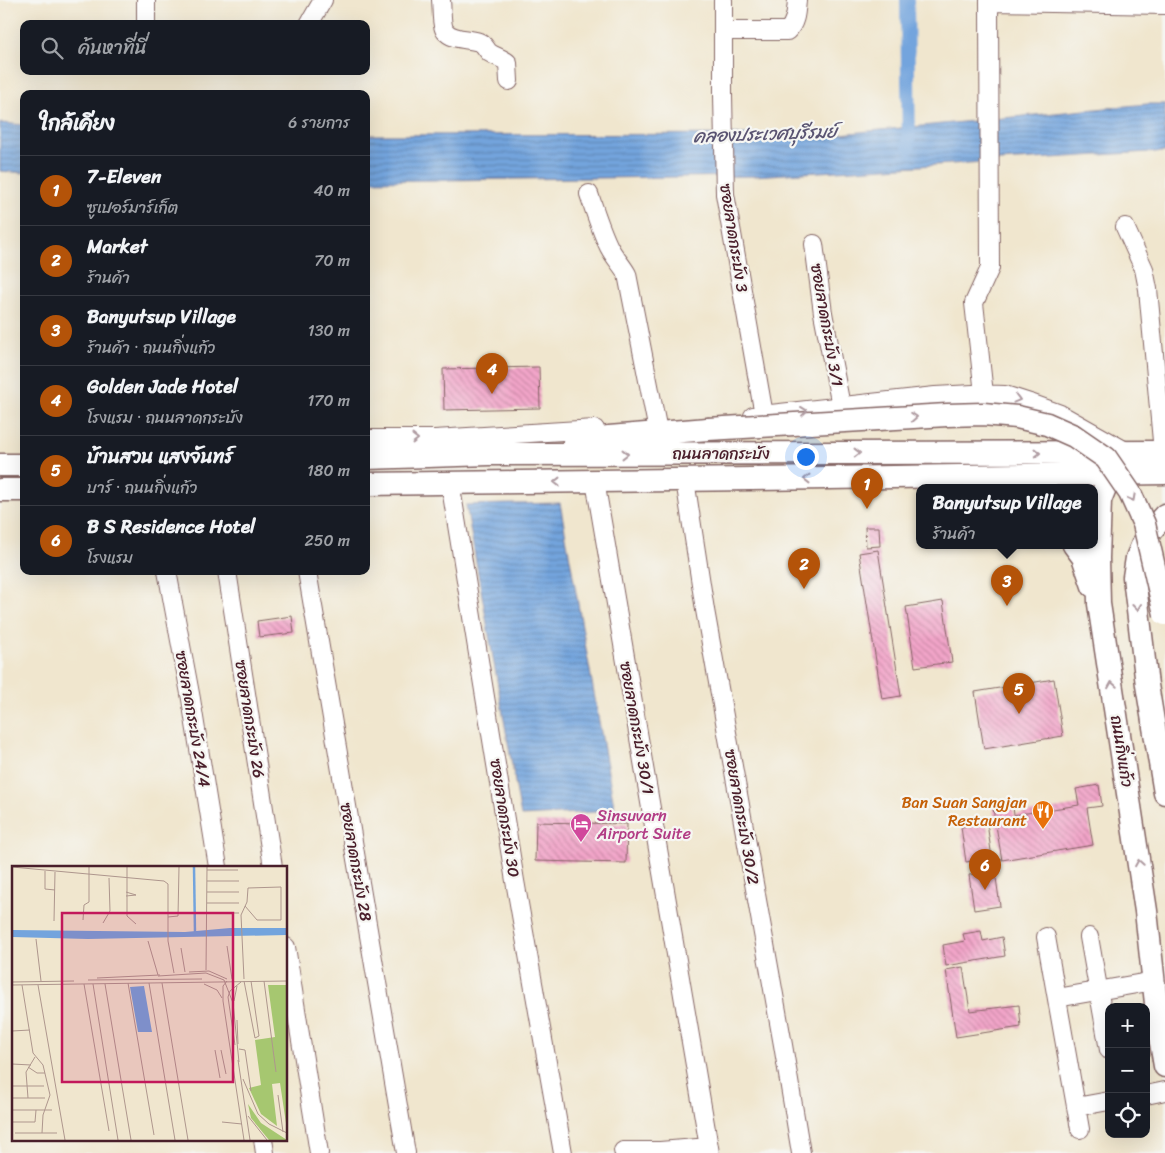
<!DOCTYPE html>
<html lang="th">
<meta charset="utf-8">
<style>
body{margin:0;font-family:Sriracha,"Playpen Sans Thai",sans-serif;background:#20242c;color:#f1f3f6}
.controls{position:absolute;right:15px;bottom:15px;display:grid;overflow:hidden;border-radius:10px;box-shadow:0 5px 20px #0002}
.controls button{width:45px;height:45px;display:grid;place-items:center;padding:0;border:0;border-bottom:1px solid #363941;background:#171b24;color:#f1f3f6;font:25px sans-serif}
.you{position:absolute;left:805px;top:456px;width:18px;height:18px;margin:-12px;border:4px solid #fff;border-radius:50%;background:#1a73e8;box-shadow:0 0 0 8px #1a73e833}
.badge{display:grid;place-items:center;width:32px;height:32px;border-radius:50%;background:#b45309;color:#fff;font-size:16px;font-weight:700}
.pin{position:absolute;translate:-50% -41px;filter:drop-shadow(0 1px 2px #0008)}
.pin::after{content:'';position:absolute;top:26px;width:18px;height:15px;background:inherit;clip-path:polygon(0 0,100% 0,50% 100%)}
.popup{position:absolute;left:916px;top:484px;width:182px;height:65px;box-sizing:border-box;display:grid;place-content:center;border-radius:10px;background:#171b24;filter:drop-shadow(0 1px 4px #0005);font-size:16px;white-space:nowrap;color:#9ea1a6}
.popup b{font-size:19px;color:#f1f3f6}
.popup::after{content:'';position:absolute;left:50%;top:100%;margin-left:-10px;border:10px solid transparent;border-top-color:#171b24}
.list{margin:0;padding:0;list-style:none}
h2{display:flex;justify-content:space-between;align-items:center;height:65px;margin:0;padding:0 20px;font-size:21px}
h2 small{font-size:16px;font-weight:400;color:#9ea1a6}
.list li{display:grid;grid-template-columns:32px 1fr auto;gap:15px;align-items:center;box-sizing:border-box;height:70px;padding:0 20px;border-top:1px solid #363941}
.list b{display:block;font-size:19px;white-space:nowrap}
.list p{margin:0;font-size:16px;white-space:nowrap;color:#9ea1a6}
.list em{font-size:16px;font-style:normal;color:#9ea1a6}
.icon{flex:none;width:28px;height:28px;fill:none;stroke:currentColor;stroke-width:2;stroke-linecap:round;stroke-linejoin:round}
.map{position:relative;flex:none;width:1165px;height:1153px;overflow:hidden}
.search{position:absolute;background:#171b24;box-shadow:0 5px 20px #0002;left:20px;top:20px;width:350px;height:55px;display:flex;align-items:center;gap:12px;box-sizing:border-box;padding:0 18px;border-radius:10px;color:#9ea1a6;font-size:19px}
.panel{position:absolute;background:#171b24;box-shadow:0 5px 20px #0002;left:20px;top:90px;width:350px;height:485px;border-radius:10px}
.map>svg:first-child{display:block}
.water{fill:url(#water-rules);stroke:#5e6284}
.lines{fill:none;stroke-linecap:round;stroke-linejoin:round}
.canal{stroke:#73a4dd;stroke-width:14}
.building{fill:url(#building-back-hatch)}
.minor-casing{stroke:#846564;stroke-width:20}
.major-casing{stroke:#846564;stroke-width:25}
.minor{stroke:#fff;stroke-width:18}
.major{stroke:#fff;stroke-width:22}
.major-bridge-casing{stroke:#846564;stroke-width:25;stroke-linecap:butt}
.major-bridge{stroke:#fff;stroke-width:22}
.oneway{stroke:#ae9aa0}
.labels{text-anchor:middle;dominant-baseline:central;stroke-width:4.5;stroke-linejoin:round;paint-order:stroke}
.street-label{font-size:16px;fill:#4a1f2b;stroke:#f6f6f2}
.food-label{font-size:16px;fill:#c56008;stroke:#f6f6f2;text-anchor:end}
.hotel-label{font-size:16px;fill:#b23c85;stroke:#f6f6f2;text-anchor:start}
.water-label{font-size:18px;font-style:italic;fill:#5a5472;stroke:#f6f6f2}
.inset-river{fill:none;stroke:#73a4dd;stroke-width:2.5}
.inset-road{fill:none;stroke:#ae968d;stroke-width:1}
.view{fill:#c2185b;fill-opacity:0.15;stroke:#c2185b;stroke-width:2.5}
.inset-edge{fill:none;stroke:#4a1f2b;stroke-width:2.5}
</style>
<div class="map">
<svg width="1165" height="1153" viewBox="0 0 1165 1153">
<defs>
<pattern id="water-rules" width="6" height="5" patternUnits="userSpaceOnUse" patternTransform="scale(1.25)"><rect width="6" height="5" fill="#73a4dd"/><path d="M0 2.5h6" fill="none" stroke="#6085b3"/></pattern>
<pattern id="building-back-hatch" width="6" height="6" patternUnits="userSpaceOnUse" patternTransform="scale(1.25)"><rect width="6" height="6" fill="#f2a5c9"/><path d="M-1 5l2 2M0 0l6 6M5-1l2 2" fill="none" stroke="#c686a3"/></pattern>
</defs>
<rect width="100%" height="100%" fill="#f6f6f2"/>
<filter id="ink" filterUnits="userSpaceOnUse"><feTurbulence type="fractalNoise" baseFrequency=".02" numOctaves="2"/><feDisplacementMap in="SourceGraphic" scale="10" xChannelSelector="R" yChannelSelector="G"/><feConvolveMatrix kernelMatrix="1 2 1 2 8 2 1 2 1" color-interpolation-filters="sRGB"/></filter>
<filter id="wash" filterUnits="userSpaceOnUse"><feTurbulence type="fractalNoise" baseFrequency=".0096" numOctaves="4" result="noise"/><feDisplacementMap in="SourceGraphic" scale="20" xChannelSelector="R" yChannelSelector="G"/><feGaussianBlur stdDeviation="1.12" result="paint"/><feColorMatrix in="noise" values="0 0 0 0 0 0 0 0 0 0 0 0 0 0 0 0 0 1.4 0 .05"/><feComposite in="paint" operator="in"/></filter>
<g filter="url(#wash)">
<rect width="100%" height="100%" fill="#f0e6ce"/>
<path class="water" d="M1147 104H1165V152H1149L753 176 366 181V135L840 134Z
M0 123 24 125V173L0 171Z
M560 503 615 811 521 816 466 505Z"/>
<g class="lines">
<path class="canal" d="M907 0 909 147"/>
</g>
<g id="blocks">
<path class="building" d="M539 367 540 408 444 410 443 369Z
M865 527H879L880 546 866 547Z
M878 550 901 696 882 699 859 553Z
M943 601 952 662 915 667 906 607Z
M292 616 294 633 259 637 257 621Z
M1054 679 1063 736 984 749 975 692Z
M1099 785 1102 806 1087 808 1093 845 1002 860 992 803 1012 800 1014 815 1079 805 1076 789Z
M536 822 627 824 626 863 535 861Z
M987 823 992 858 966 862 961 827Z
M995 871 1000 906 974 910 969 875Z
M981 931 983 941 1002 937 1005 956 946 966 943 945 965 941 963 934Z
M963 967 970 1011 1019 1005 1021 1027 956 1037 946 970Z"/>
</g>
</g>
<g filter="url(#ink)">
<use href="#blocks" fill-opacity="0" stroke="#846564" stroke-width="1"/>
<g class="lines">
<g class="minor-casing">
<path id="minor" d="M441 0C442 8 441 25 445 31 453 41 469 38 479 42 485 44 486 50 490 53 496 57 503 58 508 63L509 81
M723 0V95L725 194 764 415
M989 2 1165 5
M146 24V0
M309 24 323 0
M723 31H787C796 23 796 11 797 0
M589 194C595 212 601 231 609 247 614 257 622 265 627 274L657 426
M1125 227 1144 269 1148 289 1163 452
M814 244 823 313 841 406
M984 394 974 303 990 268 989 0
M753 416 935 396 973 394 1005 395 1030 403 1060 414 1129 453
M366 439H435L595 429
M685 480 705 610 783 1045 801 1153
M595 481 710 1153
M450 482 515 881 563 1153
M167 571 191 699 218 867
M227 571 273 867
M307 571 406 1153
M1046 937 1080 1129
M1089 937 1109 1050
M286 947 319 1153
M1057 998 1154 981
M1146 1095 1165 1091
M1076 1107 1109 1101
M263 1139 265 1153
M623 1151H660L709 1147"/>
</g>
<g class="major-casing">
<path id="major" d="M574 442 609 437 708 429
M366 458 489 454 1165 452
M0 465H24
M1121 466 1111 473 1100 500 1098 558 1099 604 1146 911 1159 1031 1165 1066
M366 484 828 478 1165 473
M0 490H24
M1165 515 1146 536 1137 558 1134 577 1147 685 1165 793
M1074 545 1083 557 1093 586"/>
</g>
<use href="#minor" class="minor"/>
<use href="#major" class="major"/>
<g class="major-bridge-casing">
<path id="major-bridge" d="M708 429 947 415 983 414 1017 417 1047 424 1074 436 1106 458 1130 493 1144 524 1165 614"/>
</g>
<use href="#major-bridge" class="major-bridge"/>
</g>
<defs><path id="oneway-chevron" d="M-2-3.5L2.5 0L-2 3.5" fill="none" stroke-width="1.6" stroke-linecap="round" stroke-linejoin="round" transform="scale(1.25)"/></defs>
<g class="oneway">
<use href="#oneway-chevron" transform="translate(1017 399) rotate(15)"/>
<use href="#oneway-chevron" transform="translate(804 411) rotate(-7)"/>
<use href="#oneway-chevron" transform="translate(914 417) rotate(-4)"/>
<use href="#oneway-chevron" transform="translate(415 439)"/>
<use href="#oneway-chevron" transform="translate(857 453)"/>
<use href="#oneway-chevron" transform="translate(1037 453)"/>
<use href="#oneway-chevron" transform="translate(625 454)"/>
<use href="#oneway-chevron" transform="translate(807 479) rotate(180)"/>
<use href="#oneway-chevron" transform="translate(557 482) rotate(180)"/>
<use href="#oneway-chevron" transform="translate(1132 498) rotate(62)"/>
<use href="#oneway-chevron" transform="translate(1137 607) rotate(83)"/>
<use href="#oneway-chevron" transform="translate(1112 685) rotate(-99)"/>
<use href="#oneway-chevron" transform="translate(1139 863) rotate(-99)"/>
</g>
</g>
<defs>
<g id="restaurant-pin" transform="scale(1.125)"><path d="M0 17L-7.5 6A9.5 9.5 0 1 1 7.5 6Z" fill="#e8710a" stroke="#f6f6f2"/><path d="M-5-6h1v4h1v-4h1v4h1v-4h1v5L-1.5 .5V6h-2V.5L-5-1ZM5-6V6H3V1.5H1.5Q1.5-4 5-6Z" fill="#fff"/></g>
<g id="hotel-pin" transform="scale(1.125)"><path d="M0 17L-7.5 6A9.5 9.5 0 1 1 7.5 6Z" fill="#d1479c" stroke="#f6f6f2"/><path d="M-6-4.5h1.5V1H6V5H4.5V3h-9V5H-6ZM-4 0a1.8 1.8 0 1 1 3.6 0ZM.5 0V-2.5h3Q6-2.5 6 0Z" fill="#fff"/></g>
</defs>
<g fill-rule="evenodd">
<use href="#restaurant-pin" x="1043" y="811"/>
<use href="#hotel-pin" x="581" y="824"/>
</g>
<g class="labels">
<g class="street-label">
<text transform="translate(734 238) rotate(81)">ซอยลาดกระบัง 3</text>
<text transform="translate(827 325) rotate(80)">ซอยลาดกระบัง 3/1</text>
<text x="721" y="453">ถนนลาดกระบัง</text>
<text transform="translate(193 719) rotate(80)">ซอยลาดกระบัง 24/4</text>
<text transform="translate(250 719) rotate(81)">ซอยลาดกระบัง 26</text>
<text transform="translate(637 728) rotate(80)">ซอยลาดกระบัง 30/1</text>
<text transform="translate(1122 751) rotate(81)">ถนนกิ่งแก้ว</text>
<text transform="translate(742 817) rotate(80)">ซอยลาดกระบัง 30/2</text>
<text transform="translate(505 818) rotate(81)">ซอยลาดกระบัง 30</text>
<text transform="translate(356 862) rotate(80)">ซอยลาดกระบัง 28</text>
</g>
<g class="food-label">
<text x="1027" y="802">Ban Suan Sangjan<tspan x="1027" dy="18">Restaurant</tspan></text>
</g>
<g class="hotel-label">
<text x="597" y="815">Sinsuvarn<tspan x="597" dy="18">Airport Suite</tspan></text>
</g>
<g class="water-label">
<text transform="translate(765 134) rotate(-2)">คลองประเวศบุรีรมย์</text>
</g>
</g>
<g transform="translate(12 866)">
<rect width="275" height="275" fill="#f0e6ce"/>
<path d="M256 119H275V264L268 217 260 218 265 260 249 248 237 222 249 219 243 174 263 171ZM236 238 249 257 275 274H257L239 252Z" fill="#a6c770"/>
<path d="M218 62H275V69L76 73 0 71V64L173 66ZM132 120 140 166H126L118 121Z" fill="#73a4dd"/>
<path class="inset-river" d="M182 1 183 67"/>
<path class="inset-road" d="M0 1 152 15M115 1V50L124 58M195 4H226M33 5V23L43 24M152 15 156 18V75L162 107M195 15H227M195 26H227M114 30 124 29 114 26M195 37H227M195 47H227M156 51 166 50 167 1M71 54 72 39 77 36V1M42 55 43 6M91 57 98 45 97 12M24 73 29 115M136 75 146 109M215 80 220 113M169 82 173 106M194 104 195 1M177 106 197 105 215 113M146 110 194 107 212 114 221 137 227 196M85 112 148 109M232 113 229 49 235 36 236 22 269 21V54H245L233 40M76 114 190 113M215 115 211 120V135L232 274M232 115 243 172 247 170 239 115M252 115 264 206M0 116 62 115M116 117 142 269M137 117 163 274M150 117 176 274M72 118 97 265M81 118 106 274M93 118 119 274M192 118 205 124 210 132M0 119 275 115M10 119 21 187 31 199 38 229 31 249 30 267M26 119 53 274M222 135 225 120M225 154 226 178M0 165 18 164M223 179 216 131 218 125 229 116M227 183 233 184 239 225M203 184 208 212M209 184 214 208M226 194 238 274M0 198 19 199M16 201 25 207H33M231 213 246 248 257 258 275 267M0 220H32M266 229 271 266M0 232H33M16 232 14 206 23 191M0 244H40M236 250 255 274M1 256H23L24 244M210 256 230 258M3 267H45"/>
<path class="view" d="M50 47H221V216H50Z"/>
<rect width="275" height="275" class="inset-edge"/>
</g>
</svg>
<div class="controls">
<button>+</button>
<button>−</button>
<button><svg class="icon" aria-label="locate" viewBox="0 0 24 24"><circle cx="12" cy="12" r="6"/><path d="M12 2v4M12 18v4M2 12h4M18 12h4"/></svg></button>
</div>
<div class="you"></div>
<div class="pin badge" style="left:867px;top:509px">1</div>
<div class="pin badge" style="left:804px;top:589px">2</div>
<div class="pin badge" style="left:1007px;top:606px">3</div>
<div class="popup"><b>Banyutsup Village</b>ร้านค้า</div>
<div class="pin badge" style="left:492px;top:394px">4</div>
<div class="pin badge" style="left:1019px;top:714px">5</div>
<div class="pin badge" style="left:985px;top:890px">6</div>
<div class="search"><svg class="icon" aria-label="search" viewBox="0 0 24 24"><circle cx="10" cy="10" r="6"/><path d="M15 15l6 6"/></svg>ค้นหาที่นี่</div>
<section class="panel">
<h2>ใกล้เคียง<small>6 รายการ</small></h2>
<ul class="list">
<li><span class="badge">1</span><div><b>7-Eleven</b><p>ซูเปอร์มาร์เก็ต</p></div><em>40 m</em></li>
<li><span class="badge">2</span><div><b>Market</b><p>ร้านค้า</p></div><em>70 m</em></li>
<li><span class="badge">3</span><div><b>Banyutsup Village</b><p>ร้านค้า · ถนนกิ่งแก้ว</p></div><em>130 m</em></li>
<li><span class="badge">4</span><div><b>Golden Jade Hotel</b><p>โรงแรม · ถนนลาดกระบัง</p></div><em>170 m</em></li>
<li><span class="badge">5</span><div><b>บ้านสวน แสงจันทร์</b><p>บาร์ · ถนนกิ่งแก้ว</p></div><em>180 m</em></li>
<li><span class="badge">6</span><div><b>B S Residence Hotel</b><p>โรงแรม</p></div><em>250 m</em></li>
</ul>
</section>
</div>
